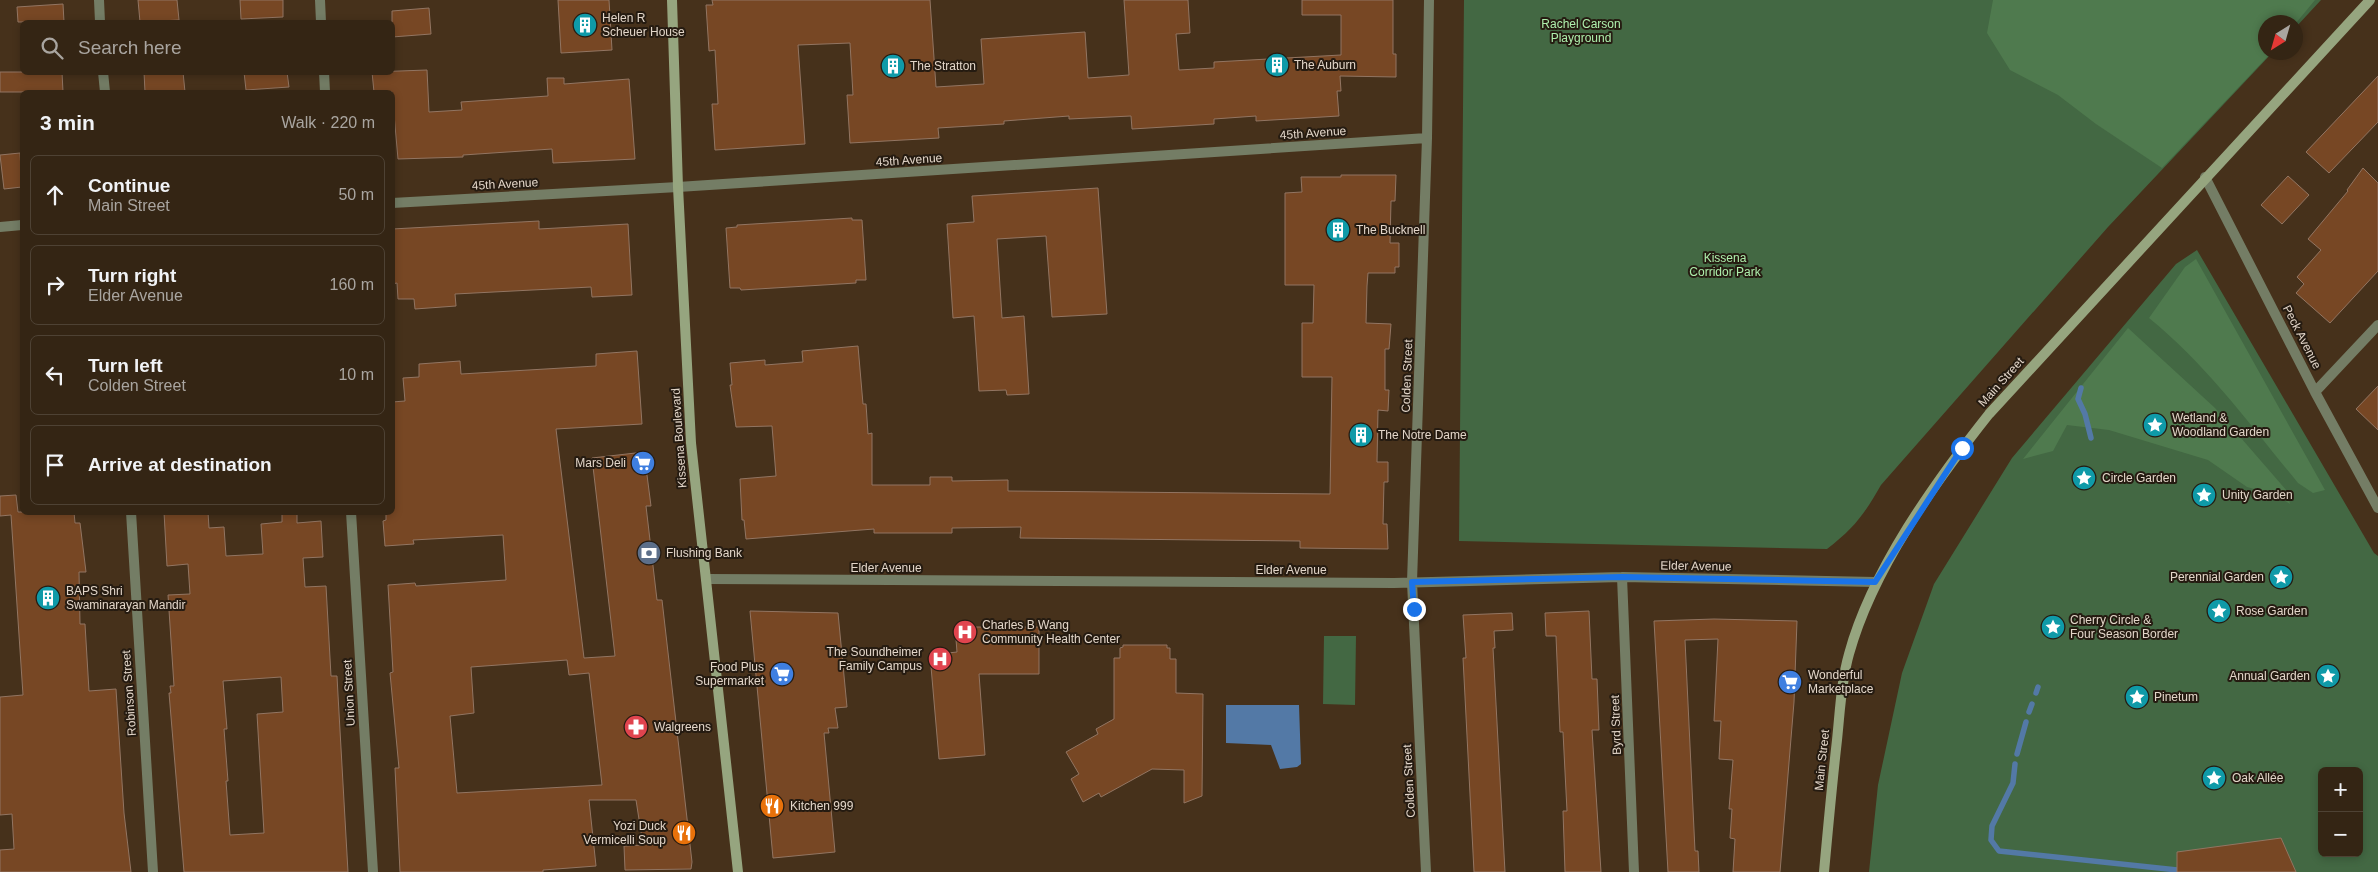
<!DOCTYPE html>
<meta charset="utf-8">
<style>
body{margin:0;font-family:Helvetica,sans-serif;background:#3c2d1d;color:#f1f3f6}
.controls{position:absolute;right:15px;bottom:15px;display:grid;overflow:hidden;border-radius:8px;box-shadow:0 2px 8px #0003}
.controls button{width:45px;height:45px;display:grid;place-items:center;padding:0;border:0;border-bottom:1px solid #4e4234;background:#342514;color:#f1f3f6;font:25px sans-serif}
.compass{position:absolute;left:2258px;top:15px;width:45px;height:45px;border-radius:50%;background:#342514;box-shadow:0 2px 8px #0003;rotate:217deg}
.stop{position:absolute;width:15px;height:15px;margin:-11px;border:4px solid #1a73e8;border-radius:50%;background:#fff}
.stop.end{background:#1a73e8;border-color:#fff;box-shadow:0 1px 5px #0008}
.list{margin:0;padding:0;list-style:none}
h2{display:flex;justify-content:space-between;align-items:center;height:65px;margin:0;padding:0 20px;font-size:21px}
h2 small{font-size:16px;font-weight:400;color:#a9a5a0}
.list li{display:grid;grid-template-columns:32px 1fr auto;gap:15px;align-items:center;box-sizing:border-box;height:80px;margin:0 10px 10px;padding:0 10px;border:1px solid #4e4234;border-radius:8px}
.list b{display:block;font-size:19px;white-space:nowrap}
.list p{margin:0;font-size:16px;white-space:nowrap;color:#a9a5a0}
.list em{font-size:16px;font-style:normal;color:#a9a5a0}
.icon{flex:none;width:28px;height:28px;fill:none;stroke:currentColor;stroke-width:2;stroke-linecap:round;stroke-linejoin:round}
.map{position:relative;flex:none;width:2378px;height:872px;overflow:hidden}
.search{position:absolute;background:#342514;box-shadow:0 2px 8px #0003;left:20px;top:20px;width:375px;height:55px;display:flex;align-items:center;gap:12px;box-sizing:border-box;padding:0 18px;border-radius:8px;color:#a9a5a0;font-size:19px}
.panel{position:absolute;background:#342514;box-shadow:0 2px 8px #0003;left:20px;top:90px;width:375px;height:425px;border-radius:8px}
.map>svg:first-child{display:block}
.green{fill:#436843;fill-rule:evenodd}
.forest{fill:#4f7a4e}
.water{fill:#5379a6}
.lines{fill:none;stroke-linecap:round;stroke-linejoin:round}
.stream{stroke:#5379a6;stroke-width:5.5}
.building{fill:#774724;stroke:#927562;fill-rule:evenodd}
.minor{stroke:#747d65;stroke-width:10}
.tertiary{stroke:#747d65;stroke-width:10}
.secondary{stroke:#96a57f;stroke-width:10}
.route{stroke:#1a73e8;stroke-width:6}
.labels{text-anchor:middle;dominant-baseline:central;stroke-width:4;stroke-linejoin:round;paint-order:stroke}
.poi-label{font-size:12px;fill:#e3d6c9;stroke:#251b11;text-anchor:start}
.park-label{font-size:12px;fill:#aeefac;stroke:#251b11}
.street-label{font-size:12px;fill:#e3d6c9;stroke:#251b11}
</style>
<div class="map">
<svg width="2378" height="872" viewBox="0 0 2378 872">
<rect width="100%" height="100%" fill="#46311b"/>
<path class="green" d="M1464 0H2321L2296 27V22H2266V52L2272 53 2108 227 1881 485C1864 515 1854 528 1827 549L1459 541Z
M2197 250 2374 553 2378 556V872H1869L1878 785 1902 673 1934 584 2012 458 2176 264ZM2322 771H2359V853H2322Z
M1324 636H1356L1355 705 1323 704Z"/>
<path class="forest" d="M1993 0H2315L2296 23 2266 22V52L2271 53 2162 168 2096 124 2058 95 2010 70 1987 33Z
M2196 259 2325 490 2313 493 2298 483C2251 426 2207 365 2149 318L2185 267Z
M2128 328 2215 408 2287 491 2290 504 2276 495 2247 487 2208 460 2109 430 2067 425 2053 451 2023 459Z"/>
<path class="water" d="M1226 705H1299L1301 764 1297 767 1280 769 1271 745 1226 743Z"/>
<g class="lines">
<path class="stream" d="M2081 388 2078 399 2085 414 2091 438
M2036 693 2038 687
M2029 712 2032 704
M2017 754 2026 722
M2015 764 2013 783 1992 826 1991 840 1999 851 2196 872"/>
</g>
<path class="building" d="M138 0H177L179 20 140 22Z
M240 0H283V17L241 19Z
M558 0H609L612 50 561 53Z
M712 0H930L936 87 984 84 981 39 1085 32 1088 78 1129 75 1124 0H1188L1190 33 1176 34 1179 70 1214 68V62L1341 55V15H1302V0H1393V54H1396V77L1340 76 1341 91H1337L1339 116 1256 121V116L1214 119V124L1132 129 1131 116 1069 119V116L1004 121V124L938 128 939 138 850 143 847 95H853L850 43 798 45 805 144 715 150 712 104H718L715 50 709 51 706 5H713Z
M63 4 64 22H18L17 7Z
M429 8 431 34 392 37V11Z
M427 70 429 112 462 110 461 102 548 96 547 78H564V84L629 79 635 159 553 163 552 149 463 155V157L398 159 392 92H374L372 72Z
M0 72H62L63 92H0Z
M144 72H183L185 92H145Z
M244 72H287L289 87 246 90Z
M2378 76V122L2329 173 2306 152Z
M20 153 22 187 4 189 0 155Z
M2363 168 2378 183V271L2330 323 2296 293 2304 284 2297 277 2321 250 2308 239 2348 191 2347 190Z
M1341 175H1396L1395 201H1391L1390 243H1399V267H1395V273H1368L1367 286 1366 323 1391 324 1389 349H1385V390H1389L1388 411 1378 410 1377 462H1388V482H1384L1383 524H1387L1388 549 1300 548V541L1020 538 1021 527 952 528V533H874V529L746 539 744 520H742L740 479 776 476 772 426 736 427 730 385H732L730 363 765 360V365L803 362 802 351 858 346 863 404H866L868 434 872 433V485H930V477H952V481L1008 480V491L1330 494 1332 377H1302V323H1313L1314 285H1285V193L1302 192 1301 177H1341Z
M2288 176 2309 195 2282 224 2261 205Z
M1098 188 1107 314 1052 317 1046 236 997 239 1002 318 1024 316 1029 394 1007 395 1006 390 979 391 974 316 953 318 947 224 974 222 972 196Z
M852 218V220H862L866 280H856V283L741 290 740 288H730L726 228 737 227V225Z
M539 221V229L628 224 632 295 592 297 591 287 455 294 456 306 415 309 414 299H398L397 283 392 284V229Z
M637 351 642 424 556 429 584 658 615 656 592 458 644 452 651 506H646L657 600H662L692 862 691 869 625 870 624 846 643 845 636 800H589L596 866 543 870V872H400L395 768H399L390 673 393 672 388 585 415 583 416 586 506 580 503 535 413 540 414 544 385 546 383 521 386 520V512H392V402L405 401 403 378 419 377V364L460 361 461 374 596 366V354ZM567 660 569 675 589 673 602 785 457 793 450 716 474 713 471 667Z
M2378 386V430L2356 409Z
M16 495 18 512H74L75 523H80L86 572H79L80 624H85L89 691 116 689 124 813 131 872H0V850L14 849 12 814 0 815V697L23 695 11 515 0 516V496Z
M164 512H208L209 528 224 527 226 556 263 554 261 524 282 522V512H297V523L321 521 323 557 303 558 305 587 326 586 331 676H337L338 695 348 872H184L169 693H171L170 686H174L168 595 190 594 188 564 167 566ZM281 677 283 712 257 714 264 833 230 835 226 781H228L224 729H227L223 681Z
M750 611 838 613 847 707 835 708 838 728H828L829 733H824L835 852 773 858Z
M1589 611 1592 679H1597L1599 730H1592L1601 872H1565L1563 811H1567L1563 732H1560L1556 636H1546L1545 613Z
M1512 613 1513 630 1494 631 1495 648H1493L1505 872H1474L1463 658H1466L1463 615Z
M1714 619 1797 621 1794 702 1780 872H1733L1735 839 1730 838 1732 809H1729L1733 760 1719 759 1721 721H1714L1718 639 1685 640 1695 851H1698L1699 872H1668L1654 621Z
M955 627H1039V674H979L985 755 939 759 930 655 957 652Z
M1123 645H1167V648H1170V659H1176V693L1203 694 1202 796 1184 803V770L1152 769 1101 797 1099 793 1083 802 1071 779 1079 774 1066 752 1098 734 1096 729 1114 719V658H1120V648L1123 647Z
M2281 838 2296 872H2177V852Z"/>
<g class="lines">
<path class="minor" d="M99 0 100 22
M320 0 321 22
M103 72 105 92
M324 72 325 92
M2205 177 2315 392 2378 508
M678 187 1427 138
M2315 392 2378 325
M131 512 153 872
M351 512 373 872
M1622 577 1634 872
M706 579 1394 583 1622 577 1875 582
M1426 872 1412 582 1427 138 1429 0"/>
<path class="tertiary" d="M392 203 678 187
M0 227 22 225"/>
<path class="secondary" d="M672 0 678 187 691 443 738 872
M1824 872C1828 828 1832 784 1837 740 1840 712 1841 682 1849 654 1872 570 1935 482 1989 414L2370 0"/>
</g>
<g class="lines">
<path class="route" d="M1414 609 1412 582 1622 577 1875 582 1962 448"/>
</g>
<defs>
<g id="building-disc" transform="scale(1.25)"><circle r="9.5" fill="#0f9aa8" stroke="#251b11"/><path d="M-4-6H4V6H1V3H-1V6H-4ZM-2.5-4.3h1.7v1.8h-1.7ZM.8-4.3h1.7v1.8H.8ZM-2.5-1h1.7V.8h-1.7ZM.8-1h1.7V.8H.8Z" fill="#fff"/></g>
<g id="sight-disc" transform="scale(1.25)"><circle r="9.5" fill="#0f9aa8" stroke="#251b11"/><path d="M0-6L1.8-2.2L6-1.7L2.9 1.2L3.7 5.4L0 3.3L-3.7 5.4L-2.9 1.2L-6-1.7L-1.8-2.2Z" fill="#fff"/></g>
<g id="supermarket-disc" transform="scale(1.25)"><circle r="9.5" fill="#3f7fe0" stroke="#251b11"/><path d="M-6-5.5h2.5l.6 2H6L4.5 2H-2.5L-4.4-4H-6ZM-1.5 3.2a1.3 1.3 0 1 0 .1 0ZM3 3.2a1.3 1.3 0 1 0 .1 0Z" fill="#fff"/></g>
<g id="bank-disc" transform="scale(1.25)"><circle r="9.5" fill="#5c6f8a" stroke="#251b11"/><path d="M-6-4H6V4H-6ZM0-2.3a2.3 2.3 0 1 0 0 4.6a2.3 2.3 0 1 0 0-4.6Z" fill="#fff"/></g>
<g id="hospital-disc" transform="scale(1.25)"><circle r="9.5" fill="#e0444e" stroke="#251b11"/><path d="M-5-5h3v3.5h4V-5h3V5h-3V1.5h-4V5h-3Z" fill="#fff"/></g>
<g id="pharmacy-disc" transform="scale(1.25)"><circle r="9.5" fill="#e0444e" stroke="#251b11"/><path d="M-2-6h4v4h4v4h-4v4h-4v-4h-4v-4h4Z" fill="#fff"/></g>
<g id="restaurant-disc" transform="scale(1.25)"><circle r="9.5" fill="#e8710a" stroke="#251b11"/><path d="M-5-6h1v4h1v-4h1v4h1v-4h1v5L-1.5 .5V6h-2V.5L-5-1ZM5-6V6H3V1.5H1.5Q1.5-4 5-6Z" fill="#fff"/></g>
</defs>
<g fill-rule="evenodd">
<use href="#building-disc" x="585" y="25"/>
<use href="#building-disc" x="1277" y="65"/>
<use href="#building-disc" x="893" y="66"/>
<use href="#building-disc" x="1338" y="230"/>
<use href="#sight-disc" x="2155" y="425"/>
<use href="#building-disc" x="1361" y="435"/>
<use href="#supermarket-disc" x="643" y="463"/>
<use href="#sight-disc" x="2084" y="478"/>
<use href="#sight-disc" x="2204" y="495"/>
<use href="#bank-disc" x="649" y="553"/>
<use href="#sight-disc" x="2281" y="577"/>
<use href="#building-disc" x="48" y="598"/>
<use href="#sight-disc" x="2219" y="611"/>
<use href="#sight-disc" x="2053" y="627"/>
<use href="#hospital-disc" x="965" y="632"/>
<use href="#hospital-disc" x="940" y="659"/>
<use href="#supermarket-disc" x="782" y="674"/>
<use href="#sight-disc" x="2328" y="676"/>
<use href="#supermarket-disc" x="1790" y="682"/>
<use href="#sight-disc" x="2137" y="697"/>
<use href="#pharmacy-disc" x="636" y="727"/>
<use href="#sight-disc" x="2214" y="778"/>
<use href="#restaurant-disc" x="772" y="806"/>
<use href="#restaurant-disc" x="684" y="833"/>
</g>
<g class="labels">
<g class="poi-label">
<text x="602" y="18">Helen R<tspan x="602" dy="14">Scheuer House</tspan></text>
<text x="1294" y="65">The Auburn</text>
<text x="910" y="66">The Stratton</text>
<text x="1356" y="230">The Bucknell</text>
<text x="2172" y="418">Wetland &amp;<tspan x="2172" dy="14">Woodland Garden</tspan></text>
<text x="1378" y="435">The Notre Dame</text>
<text x="626" y="463" text-anchor="end">Mars Deli</text>
<text x="2102" y="478">Circle Garden</text>
<text x="2222" y="495">Unity Garden</text>
<text x="666" y="553">Flushing Bank</text>
<text x="2264" y="577" text-anchor="end">Perennial Garden</text>
<text x="66" y="591">BAPS Shri<tspan x="66" dy="14">Swaminarayan Mandir</tspan></text>
<text x="2236" y="611">Rose Garden</text>
<text x="2070" y="620">Cherry Circle &amp;<tspan x="2070" dy="14">Four Season Border</tspan></text>
<text x="982" y="625">Charles B Wang<tspan x="982" dy="14">Community Health Center</tspan></text>
<text x="922" y="652" text-anchor="end">The Soundheimer<tspan x="922" dy="14">Family Campus</tspan></text>
<text x="764" y="667" text-anchor="end">Food Plus<tspan x="764" dy="14">Supermarket</tspan></text>
<text x="1808" y="675">Wonderful<tspan x="1808" dy="14">Marketplace</tspan></text>
<text x="2310" y="676" text-anchor="end">Annual Garden</text>
<text x="2154" y="697">Pinetum</text>
<text x="654" y="727">Walgreens</text>
<text x="2232" y="778">Oak Allée</text>
<text x="790" y="806">Kitchen 999</text>
<text x="666" y="826" text-anchor="end">Yozi Duck<tspan x="666" dy="14">Vermicelli Soup</tspan></text>
</g>
<g class="park-label">
<text x="1581" y="24">Rachel Carson<tspan x="1581" dy="14">Playground</tspan></text>
<text x="1725" y="258">Kissena<tspan x="1725" dy="14">Corridor Park</tspan></text>
</g>
<g class="street-label">
<text transform="translate(1313 133) rotate(-4)">45th Avenue</text>
<text transform="translate(909 160) rotate(-4)">45th Avenue</text>
<text transform="translate(505 184) rotate(-3)">45th Avenue</text>
<text transform="translate(2302 337) rotate(63)">Peck Avenue</text>
<text transform="translate(1407 376) rotate(-88)">Colden Street</text>
<text transform="translate(2001 382) rotate(-48)">Main Street</text>
<text transform="translate(679 438) rotate(-94)">Kissena Boulevard</text>
<text transform="translate(1696 566) rotate(1)">Elder Avenue</text>
<text x="886" y="568">Elder Avenue</text>
<text x="1291" y="570">Elder Avenue</text>
<text transform="translate(129 693) rotate(-94)">Robinson Street</text>
<text transform="translate(349 693) rotate(-93)">Union Street</text>
<text transform="translate(1616 725) rotate(-92)">Byrd Street</text>
<text transform="translate(1822 760) rotate(-84)">Main Street</text>
<text transform="translate(1409 781) rotate(-93)">Colden Street</text>
</g>
</g>
</svg>
<div class="controls">
<button>+</button>
<button>−</button>
</div>
<svg class="compass" viewBox="-18 -18 36 36"><path d="M0-13l5 13h-10z" fill="#e53935"/><path d="M0 13l5-13h-10z" fill="#a9a5a0"/></svg>
<div class="stop" style="left:1962px;top:448px"></div>
<div class="stop end" style="left:1414px;top:609px"></div>
<div class="search"><svg class="icon" aria-label="search" viewBox="0 0 24 24"><circle cx="10" cy="10" r="6"/><path d="M15 15l6 6"/></svg>Search here</div>
<section class="panel">
<h2>3 min<small>Walk · 220 m</small></h2>
<ul class="list">
<li><svg class="icon" aria-label="ahead" viewBox="0 0 24 24"><path d="M12 20V5M6 11l6-6 6 6"/></svg><div><b>Continue</b><p>Main Street</p></div><em>50 m</em></li>
<li><svg class="icon" aria-label="right" viewBox="0 0 24 24"><path d="M7 20v-9h11M14 6l5 5-5 5"/></svg><div><b>Turn right</b><p>Elder Avenue</p></div><em>160 m</em></li>
<li><svg class="icon" aria-label="left" viewBox="0 0 24 24"><path d="M17 20v-9H6M10 6l-5 5 5 5"/></svg><div><b>Turn left</b><p>Colden Street</p></div><em>10 m</em></li>
<li><svg class="icon" aria-label="arrive" viewBox="0 0 24 24"><path d="M6 21V4h12l-3 4 3 4H6"/></svg><div><b>Arrive at destination</b></div></li>
</ul>
</section>
</div>
